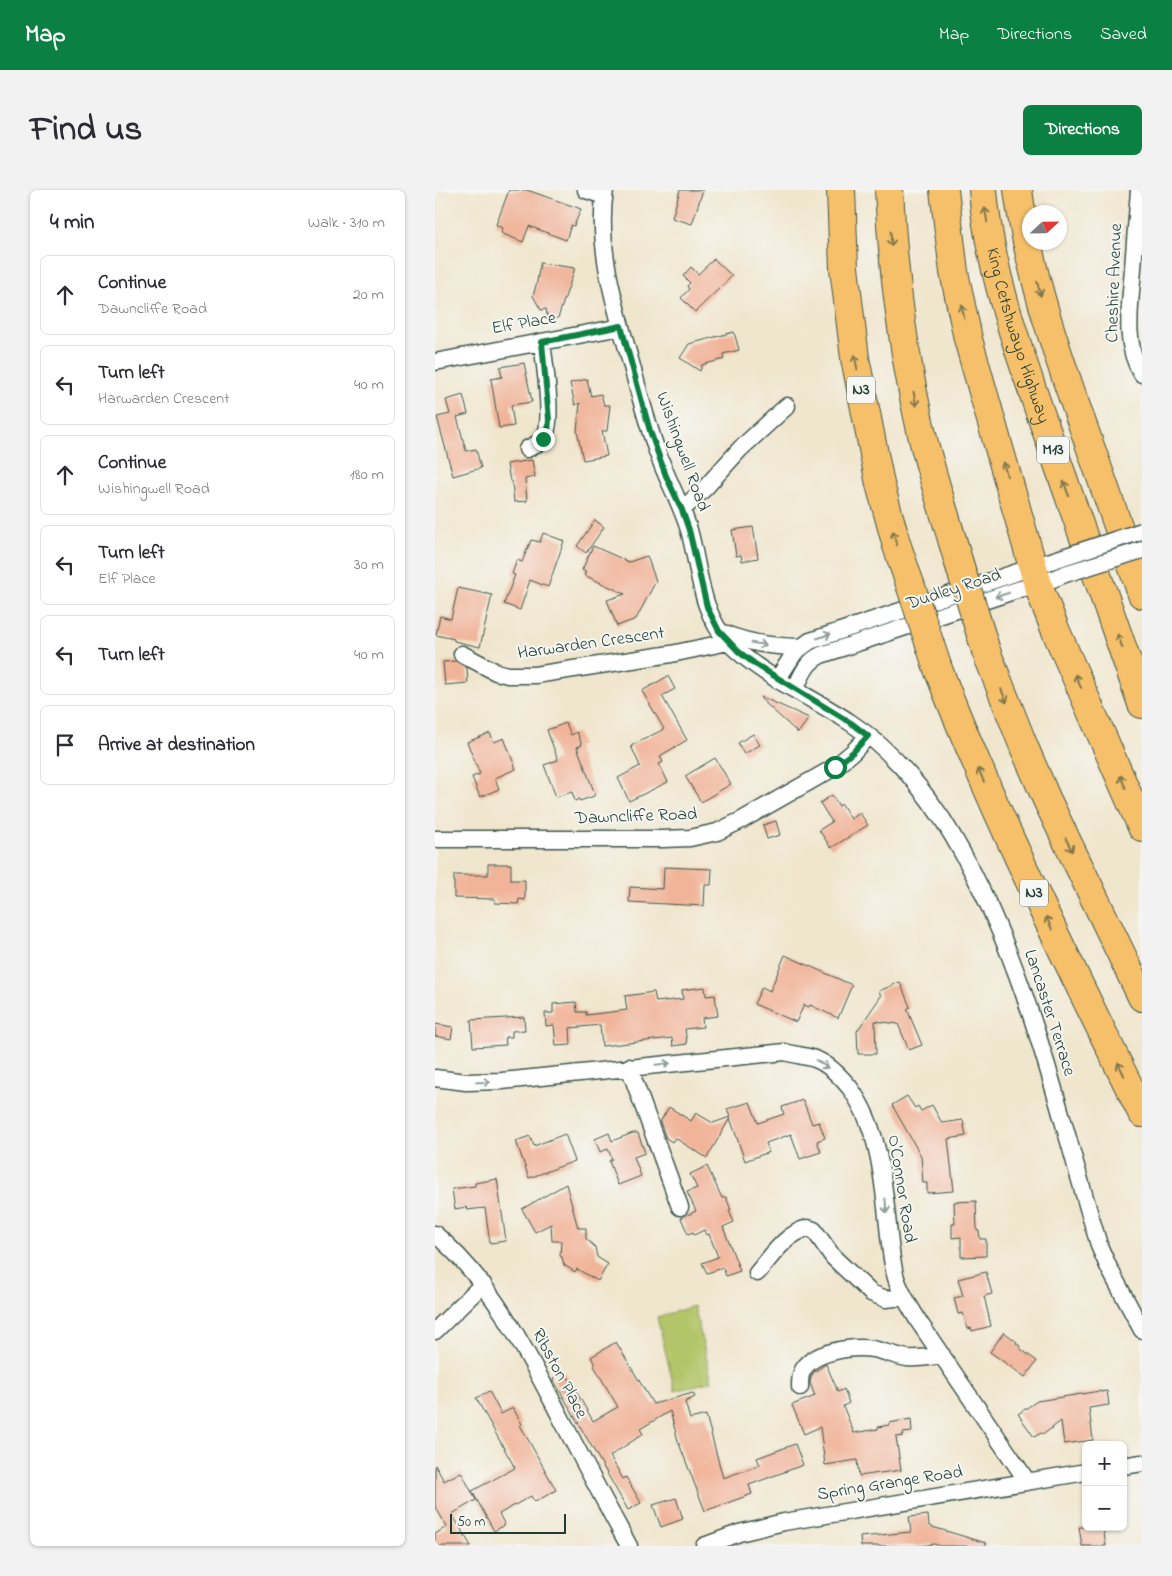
<!DOCTYPE html>
<meta charset="utf-8">
<style>
body{margin:0;font-family:"Indie Flower",sans-serif;background:#f2f2f3;color:#2b2b33}
.controls{position:absolute;right:15px;bottom:15px;display:grid;overflow:hidden;border-radius:8px;box-shadow:0 1px 4px #0004}
.controls button{width:45px;height:45px;display:grid;place-items:center;padding:0;border:0;border-bottom:1px solid #e1e1e2;background:#fff;color:#2b2b33;font:25px sans-serif}
.compass{position:absolute;left:587px;top:15px;width:45px;height:45px;border-radius:50%;background:#fff;box-shadow:0 1px 4px #0004;rotate:68deg}
.scale{position:absolute;left:15px;bottom:12px;width:116px;box-sizing:border-box;padding-left:5px;border:2px solid #1f3d34;border-top:0;font-size:14px;line-height:18px;white-space:nowrap;color:#1f3d34;-webkit-text-stroke:4px #f6f6f2;paint-order:stroke}
.stop{position:absolute;width:15px;height:15px;margin:-11px;border:4px solid #0b8043;border-radius:50%;background:#fff}
.stop.end{background:#0b8043;border-color:#fff;box-shadow:0 1px 5px #0008}
.list{margin:0;padding:0;list-style:none}
h2{display:flex;justify-content:space-between;align-items:center;height:65px;margin:0;padding:0 20px;font-size:21px}
h2 small{font-size:16px;font-weight:400;color:#7c7c81}
.list li{display:grid;grid-template-columns:32px 1fr auto;gap:15px;align-items:center;box-sizing:border-box;height:80px;margin:0 10px 10px;padding:0 10px;border:1px solid #e1e1e2;border-radius:8px}
.list b{display:block;font-size:19px;white-space:nowrap}
.list p{margin:0;font-size:16px;white-space:nowrap;color:#7c7c81}
.list em{font-size:16px;font-style:normal;color:#7c7c81}
.icon{flex:none;width:28px;height:28px;fill:none;stroke:currentColor;stroke-width:2;stroke-linecap:round;stroke-linejoin:round}
.map{position:relative;flex:none;width:707px;height:1356px;overflow:hidden;border-radius:8px}
header{display:flex;align-items:center;gap:30px;box-sizing:border-box;height:70px;padding:0 25px;background:#0b8043;color:#fff}
header strong{font-size:24px}
nav{display:flex;gap:28px;margin-inline-start:auto;font-size:18px}
.intro{display:flex;align-items:center;justify-content:space-between;box-sizing:border-box;height:120px;padding:0 30px}
h1{margin:0;font-size:35px}
.button{padding:12px 22px;border-radius:8px;background:#0b8043;color:#fff;font-size:18px;font-weight:700}
main{display:flex;gap:30px;padding:0 30px}
aside{flex:1;background:#fff;border-radius:8px;box-shadow:0 1px 4px #0004}
.map>svg:first-child{display:block}
.green{fill:#b3c568;stroke:#69814e}
.building{fill:#f1b499}
.lines{fill:none;stroke-linecap:round;stroke-linejoin:round}
.street-casing{stroke:#3e564b;stroke-width:19}
.highway-casing{stroke:#3e564b;stroke-width:30}
.street{stroke:#fff;stroke-width:16}
.highway{stroke:#f6c06b;stroke-width:28}
.street-bridge-casing{stroke:#3e564b;stroke-width:19;stroke-linecap:butt}
.highway-bridge-casing{stroke:#3e564b;stroke-width:30;stroke-linecap:butt}
.street-bridge{stroke:#fff;stroke-width:16}
.highway-bridge{stroke:#f6c06b;stroke-width:28}
.oneway{stroke:#80784d}
.oneway2{stroke:#8f9e9a}
.route{stroke:#0b8043;stroke-width:6}
.labels{text-anchor:middle;dominant-baseline:central;stroke-width:4;stroke-linejoin:round;paint-order:stroke}
.shield{fill:#f6f6f2;stroke:#60746d;stroke-width:1}
.shield-label{font-size:16px;font-weight:bold;fill:#1f3d34}
.street-label{font-size:18px;fill:#1f3d34;stroke:#f6f6f2}
</style>
<header>
<strong>Map</strong>
<nav><a>Map</a><a>Directions</a><a>Saved</a></nav>
</header>
<div class="intro"><h1>Find us</h1><a class="button">Directions</a></div>
<main>
<aside>
<h2>4 min<small>Walk · 310 m</small></h2>
<ul class="list">
<li><svg class="icon" aria-label="ahead" viewBox="0 0 24 24"><path d="M12 20V5M6 11l6-6 6 6"/></svg><div><b>Continue</b><p>Dawncliffe Road</p></div><em>20 m</em></li>
<li><svg class="icon" aria-label="left" viewBox="0 0 24 24"><path d="M17 20v-9H6M10 6l-5 5 5 5"/></svg><div><b>Turn left</b><p>Harwarden Crescent</p></div><em>40 m</em></li>
<li><svg class="icon" aria-label="ahead" viewBox="0 0 24 24"><path d="M12 20V5M6 11l6-6 6 6"/></svg><div><b>Continue</b><p>Wishingwell Road</p></div><em>180 m</em></li>
<li><svg class="icon" aria-label="left" viewBox="0 0 24 24"><path d="M17 20v-9H6M10 6l-5 5 5 5"/></svg><div><b>Turn left</b><p>Elf Place</p></div><em>30 m</em></li>
<li><svg class="icon" aria-label="left" viewBox="0 0 24 24"><path d="M17 20v-9H6M10 6l-5 5 5 5"/></svg><div><b>Turn left</b></div><em>40 m</em></li>
<li><svg class="icon" aria-label="arrive" viewBox="0 0 24 24"><path d="M6 21V4h12l-3 4 3 4H6"/></svg><div><b>Arrive at destination</b></div></li>
</ul>
</aside>
<div class="map">
<svg width="707" height="1356" viewBox="0 0 707 1356">
<rect width="100%" height="100%" fill="#f6f6f2"/>
<filter id="ink" filterUnits="userSpaceOnUse"><feTurbulence type="fractalNoise" baseFrequency=".02" numOctaves="2"/><feDisplacementMap in="SourceGraphic" scale="10" xChannelSelector="R" yChannelSelector="G"/><feConvolveMatrix kernelMatrix="1 2 1 2 8 2 1 2 1" color-interpolation-filters="sRGB"/></filter>
<filter id="wash" filterUnits="userSpaceOnUse"><feTurbulence type="fractalNoise" baseFrequency=".0096" numOctaves="4" result="noise"/><feDisplacementMap in="SourceGraphic" scale="20" xChannelSelector="R" yChannelSelector="G"/><feGaussianBlur stdDeviation="1.12" result="paint"/><feColorMatrix in="noise" values="0 0 0 0 0 0 0 0 0 0 0 0 0 0 0 0 0 1.4 0 .05"/><feComposite in="paint" operator="in"/></filter>
<g filter="url(#wash)">
<rect width="100%" height="100%" fill="#f0e6ce"/>
<path class="green" d="M259 1116 277 1191 240 1201 222 1127Z"/>
<g id="blocks">
<path class="building" d="M74 0H92L146 19 139 36 136 35 131 50 94 36 88 52 66 43 68 38 61 35Z
M245 0H268L257 34 237 28Z
M279 69 297 86 260 122 246 108 254 99 252 96 255 93 248 86 256 77 263 84Z
M105 73 140 78 123 128 113 130 111 119 106 120 98 106 102 92Z
M299 142 304 160 288 164 289 169 267 175 265 181 245 168 254 154Z
M89 173 97 212 76 215 79 236 64 238 56 189 67 187 65 177Z
M152 189 156 206 166 204 169 215H175L172 241H167L172 266 148 270 142 241 145 213 140 215 135 193Z
M28 205 33 224 22 227 31 261 41 259 46 278 18 286 2 227 15 224 11 210Z
M97 270 100 287 90 289 92 311 79 312 77 291H75L72 274Z
M160 330 169 337 151 363 142 356Z
M318 337 323 368 307 371 306 365 301 366 297 340Z
M108 343 129 351 113 397 95 390 85 420 69 414 80 385 77 384 82 370 87 372 96 350 105 352Z
M158 356 194 372 212 366 221 391 201 429 182 436 172 410 190 404 149 385 151 381 147 380Z
M23 398 57 405 45 457 19 451V449L1 445 5 426 16 429Z
M21 471 32 478 33 493 10 495 8 472Z
M233 486 240 499 227 506 252 550 225 566 228 572 224 574 233 592 194 611 183 588 205 576 196 556 229 539 207 501Z
M327 507 374 528 363 543 326 509Z
M131 533 136 545 142 542 147 555 142 557 160 604 159 606 145 611 144 609 140 611 137 602 121 607 109 575 123 570 112 540Z
M55 543 59 552 69 548 81 579 60 588 64 599 45 607 37 587 45 584 32 552Z
M318 544 325 555 309 564 303 553Z
M280 568 296 594 266 612 250 586Z
M397 605 404 616 407 614 416 629 425 623 433 635 396 658 384 640 397 632 385 613Z
M341 631 345 645 332 649 328 635Z
M53 674H76V690H90V710L84 709 83 714 60 713V709L19 708V685H53Z
M229 677 277 679 276 695H270L269 716 194 712 195 697 228 699Z
M350 765 417 795 403 828 375 815 374 817 369 815 361 832 319 814 327 797 335 801Z
M465 792 475 817 472 819 487 855 474 860 463 834 440 831 441 864H423L422 841 446 806 444 801Z
M270 797 271 806 280 805 283 826 267 828 268 837 250 839 252 854 238 856 237 848 167 856 165 835 135 838 136 855 121 856 119 835 111 836 110 823H118V814L141 812 142 822H151V825L192 820 190 806 219 802 221 812 248 809 247 800Z
M89 827 90 840 77 841V847H70L71 855 38 857 36 830Z
M0 834 18 837 16 849 0 846Z
M472 906 480 918 483 916 486 921 497 915 507 933 528 930 531 946 513 949 519 1001 492 1003V993H488L486 966 457 915Z
M368 910 377 934 384 932 390 948 382 951 386 962 365 969 356 944 331 953 334 962 310 971 295 928 272 968 240 948 237 952 231 948 225 932 234 917 256 931 261 923 278 933 295 927 292 919 315 912 323 933 349 924 347 917Z
M174 943 177 951 198 943H203L210 963 199 967 206 986 183 995 174 971 177 969 173 959 165 962 160 949Z
M130 944 140 971 94 988 81 951 95 946 99 956Z
M272 976 287 1008 291 1007 296 1020 294 1021 299 1032 288 1037 305 1081 291 1086 288 1078 272 1083 267 1073 283 1067 274 1044 271 1045 269 1040 259 1045 258 1042 253 1044 246 1028 261 1021 252 1002 262 998 255 984Z
M62 989 71 1051 55 1053 50 1018 32 1020 31 1017 20 1019 17 999 40 996V993Z
M131 994 143 1038H151V1049L160 1057 162 1067 173 1074 163 1091 142 1079 140 1082 129 1075 127 1067 125 1066 126 1051H117L116 1034 100 1042 87 1019Z
M541 1011 542 1041H544L545 1049H551V1066L526 1067V1047L517 1048V1034H520L519 1012Z
M551 1082 557 1104 549 1106 556 1136 537 1141 536 1138 533 1139 528 1123 523 1124 519 1108 528 1106 523 1089Z
M569 1142 582 1152 581 1153 585 1156 584 1158 602 1171 590 1187 555 1162Z
M181 1152 218 1214 258 1203 260 1207 250 1212 255 1229 271 1225 288 1288 325 1275 322 1268 360 1254 368 1275 314 1295 317 1304 270 1321 243 1251 235 1221 205 1239 208 1244 175 1266 188 1289 191 1287 206 1313 193 1320 118 1189 130 1182 158 1231 183 1217 159 1176 160 1175 156 1167Z
M391 1174 403 1202 409 1199 414 1213 408 1216 419 1243 443 1239V1237L454 1235V1233L476 1229 477 1242 468 1243V1246L461 1247 466 1280 424 1286 422 1270 390 1275 385 1237 369 1244 357 1215 380 1206 375 1193 376 1187 379 1182Z
M54 1201 66 1224 78 1218 87 1234 85 1235 121 1300 100 1312 96 1306 64 1324 70 1335 59 1341 37 1301 80 1278 41 1208Z
M665 1201V1202L672 1201 674 1215 654 1218 658 1250 629 1254 626 1231 609 1244 606 1243 599 1247 583 1224 602 1211Z
M0 1275 9 1291 26 1282 41 1310 17 1324 36 1356H0V1344L12 1337 0 1316Z
M241 1308 248 1329 226 1337 218 1315Z
M493 1325 494 1336 551 1353V1356H506L499 1354 484 1356H426L425 1347 476 1342 474 1327Z
M644 1337H668L671 1356H647Z"/>
</g>
</g>
<g filter="url(#ink)">
<use href="#blocks" fill-opacity="0" stroke="#3e564b" stroke-width="1"/>
<g class="lines">
<g class="street-casing">
<path id="street" d="M151 0 169 6
M170 0C161 58 181 118 196 173 204 203 212 233 222 261 231 288 246 313 254 340 265 379 265 423 294 453 329 488 376 506 416 533 453 557 484 594 508 630 590 760 620 913 665 1058L674 1078 707 1140
M704 0C702 26 700 52 698 78 696 112 687 153 707 184
M0 172 186 137
M92 259C97 256 105 253 108 249 120 235 109 171 107 152
M247 320 271 297 305 259 352 216
M288 443C313 453 338 457 365 457
M27 464 61 482 73 485H100L236 464 293 452
M342 490 360 462 375 451 622 369
M360 499C367 485 371 472 386 465L585 399 603 395 630 384
M0 649H228L255 648 282 642 307 630 400 577 418 562 433 546
M194 877 245 1017
M0 888 31 892 67 891 350 862C360 865 371 866 380 869 394 874 406 887 415 898 444 938 448 988 453 1036 455 1053 456 1071 461 1088 466 1104 476 1118 484 1132L592 1291
M0 1044C58 1093 92 1162 126 1228 148 1271 171 1314 194 1356
M322 1083C337 1066 350 1044 373 1038L379 1040 398 1067 436 1103 451 1109 469 1107
M0 1141 48 1094
M365 1197C365 1192 365 1186 367 1182 376 1161 418 1156 438 1159 449 1161 460 1166 472 1168 484 1169 495 1167 507 1165
M688 1276 707 1273
M269 1356 304 1343 349 1332 651 1282"/>
</g>
<g class="highway-casing">
<g id="highway">
<path d="M406 0 409 78 420 168 445 294 462 356 475 394"/>
<path d="M454 0C458 85 469 170 489 253 499 292 512 331 523 370"/>
<path d="M509 0 519 82 533 149 603 395 620 439 707 637"/>
<path id="s1" d="M548 0C554 79 583 159 609 234 641 328 674 421 707 514"/>
<path d="M583 0C594 82 621 161 649 239 668 294 688 349 707 404"/>
<path d="M551 461 589 557 612 610 707 807"/>
<path d="M503 479C562 631 635 776 707 923"/>
</g>
</g>
<use href="#street" class="street"/>
<use href="#highway" class="highway"/>
<g class="street-bridge-casing">
<path id="street-bridge" d="M622 369 707 341
M630 384 707 360"/>
</g>
<g class="highway-bridge-casing">
<path id="highway-bridge" d="M523 370 551 461
M475 394 503 479"/>
</g>
<use href="#street-bridge" class="street-bridge"/>
<use href="#highway-bridge" class="highway-bridge"/>
</g>
<defs><path id="oneway-shaft" d="M-6 0H5M1.5-3L5.5 0L1.5 3" fill="none" stroke-width="1.6" stroke-linecap="round" stroke-linejoin="round" transform="scale(1.25)"/></defs>
<g class="oneway">
<use href="#oneway-shaft" transform="translate(551 25) rotate(-100)"/>
<use href="#oneway-shaft" transform="translate(456 49) rotate(87)"/>
<use href="#oneway-shaft" transform="translate(604 99) rotate(75)"/>
<use href="#oneway-shaft" transform="translate(528 122) rotate(-102)"/>
<use href="#oneway-shaft" transform="translate(421 172) rotate(-100)"/>
<use href="#oneway-shaft" transform="translate(480 209) rotate(78)"/>
<use href="#oneway-shaft" transform="translate(570 279) rotate(-106)"/>
<use href="#oneway-shaft" transform="translate(631 298) rotate(-109)"/>
<use href="#oneway-shaft" transform="translate(460 348) rotate(-105)"/>
<use href="#oneway-shaft" transform="translate(685 451) rotate(-109)"/>
<use href="#oneway-shaft" transform="translate(643 491) rotate(-114)"/>
<use href="#oneway-shaft" transform="translate(569 506) rotate(68)"/>
<use href="#oneway-shaft" transform="translate(546 585) rotate(-113)"/>
<use href="#oneway-shaft" transform="translate(688 592) rotate(-113)"/>
<use href="#oneway-shaft" transform="translate(634 655) rotate(64)"/>
<use href="#oneway-shaft" transform="translate(614 733) rotate(-116)"/>
<use href="#oneway-shaft" transform="translate(686 879) rotate(-116)"/>
</g>
<g class="oneway2">
<use href="#oneway-shaft" transform="translate(567 405) rotate(162)"/>
<use href="#oneway-shaft" transform="translate(389 446) rotate(-19)"/>
<use href="#oneway-shaft" transform="translate(324 454) rotate(10)"/>
<use href="#oneway-shaft" transform="translate(228 874) rotate(-6)"/>
<use href="#oneway-shaft" transform="translate(387 874) rotate(32)"/>
<use href="#oneway-shaft" transform="translate(48 892) rotate(-1)"/>
<use href="#oneway-shaft" transform="translate(451 1016) rotate(84)"/>
</g>
</g>
<g class="lines" filter="url(#ink)">
<path class="route" d="M108 249 113 241 114 230 107 152 186 136 215 241 231 286 247 320 254 340 272 417 284 441 304 462 320 474 416 533 433 546 418 562 400 577"/>
</g>
<g class="labels">
<g class="shield">
<rect x="412" y="186.5" width="28" height="27" rx="4"/>
<rect x="602" y="246.5" width="32" height="27" rx="4"/>
<rect x="585" y="689.5" width="28" height="27" rx="4"/>
</g>
<g class="shield-label">
<text x="426" y="200">N3</text>
<text x="618" y="260">M13</text>
<text x="599" y="703">N3</text>
</g>
<g class="street-label">
<text transform="translate(680 93) rotate(-88)">Cheshire Avenue</text>
<text transform="translate(89 134) rotate(-10)">Elf Place</text>
<text stroke="none"><textPath href="#s1" startOffset="150">King Cetshwayo Highway</textPath></text>
<text transform="translate(247 262) rotate(70)">Wishingwell Road</text>
<text transform="translate(519 400) rotate(-18)">Dudley Road</text>
<text transform="translate(156 454) rotate(-8)">Harwarden Crescent</text>
<text transform="translate(201 627) rotate(-2)">Dawncliffe Road</text>
<text transform="translate(614 823) rotate(72)">Lancaster Terrace</text>
<text transform="translate(466 999) rotate(81)">O'Connor Road</text>
<text transform="translate(124 1184) rotate(62)">Ribston Place</text>
<text transform="translate(455 1294) rotate(-9)">Spring Grange Road</text>
</g>
</g>
</svg>
<div class="controls">
<button>+</button>
<button>−</button>
</div>
<svg class="compass" viewBox="-18 -18 36 36"><path d="M0-13l5 13h-10z" fill="#e53935"/><path d="M0 13l5-13h-10z" fill="#7c7c81"/></svg>
<div class="scale">50 m</div>
<div class="stop" style="left:400px;top:577px"></div>
<div class="stop end" style="left:108px;top:249px"></div>
</div>
</main>
